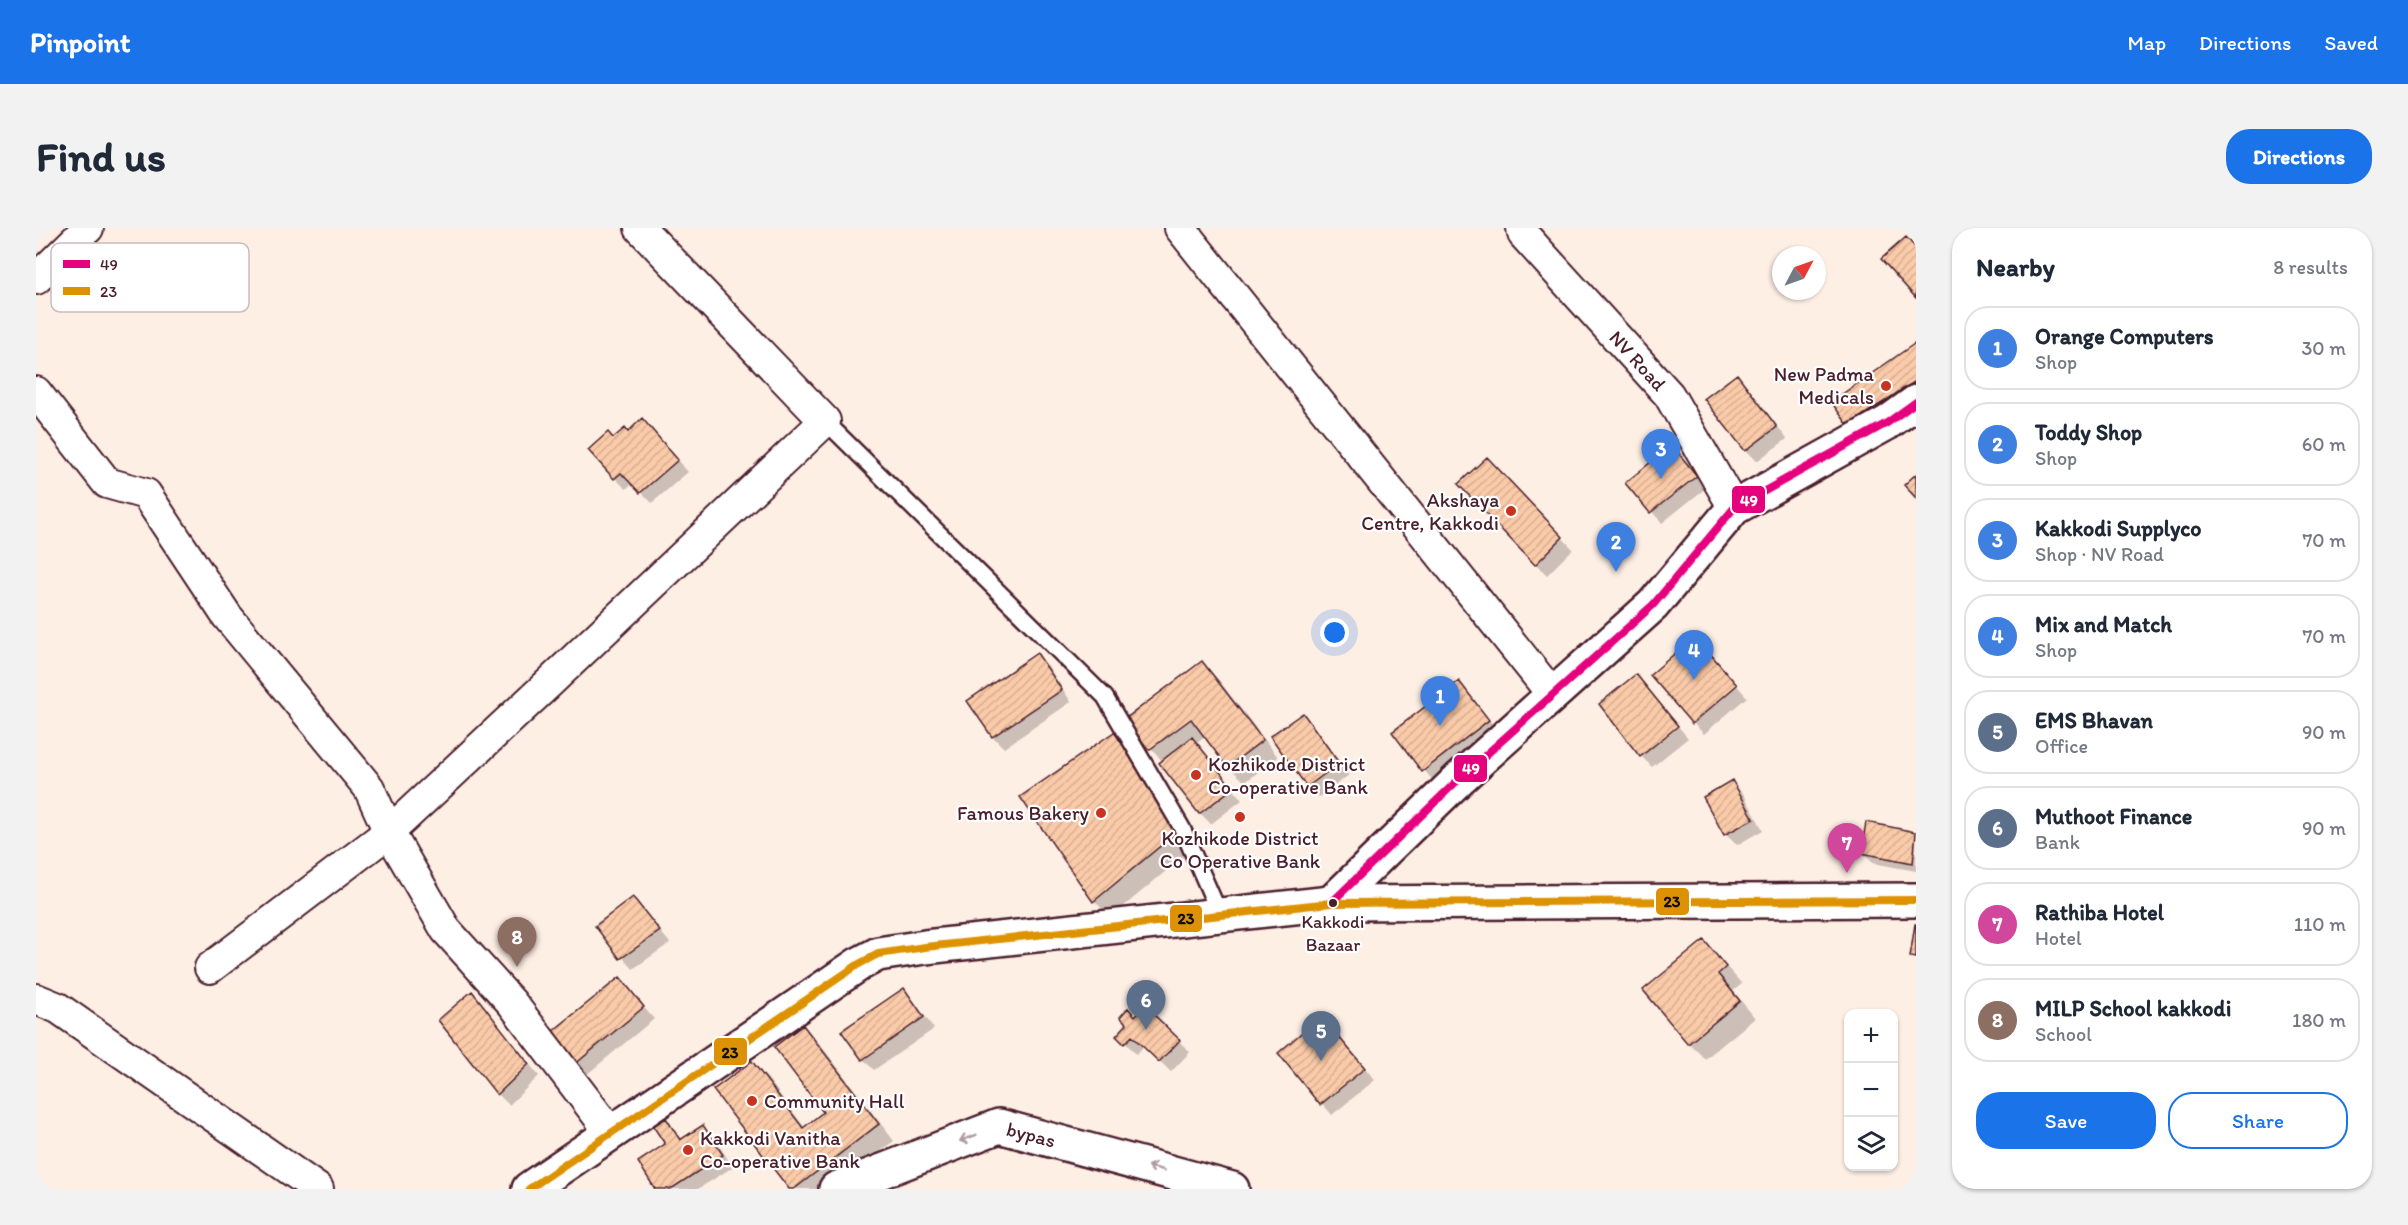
<!DOCTYPE html>
<meta charset="utf-8">
<style>
body{margin:0;font-family:Itim,sans-serif;background:#f2f2f3;color:#1f2937}
.controls{position:absolute;right:18px;bottom:18px;display:grid;overflow:hidden;border-radius:12px;box-shadow:0 2px 4px #0004}
.controls button{width:54px;height:54px;display:grid;place-items:center;padding:0;border:0;border-bottom:2px solid #e0e1e3;background:#fff;color:#1f2937;font:30px sans-serif}
.compass{position:absolute;left:1736px;top:18px;width:54px;height:54px;border-radius:50%;background:#fff;box-shadow:0 2px 4px #0004;rotate:49deg}
.you{position:absolute;left:1299px;top:405px;width:21px;height:21px;margin:-15px;border:4px solid #fff;border-radius:50%;background:#1a73e8;box-shadow:0 0 0 9px #1a73e833}
.badge{display:grid;place-items:center;width:39px;height:39px;border-radius:50%;background:#1a73e8;color:#fff;font-size:20px;font-weight:700}
.pin{position:absolute;translate:-50% -50px;filter:drop-shadow(0 2px 3px #0008)}
.pin::after{content:'';position:absolute;top:32px;width:21px;height:18px;background:inherit;clip-path:polygon(0 0,100% 0,50% 100%)}
.list{margin:0;padding:0;list-style:none}
h2{display:flex;justify-content:space-between;align-items:center;height:78px;margin:0;padding:0 24px;font-size:26px}
h2 small{font-size:20px;font-weight:400;color:#747a83}
.list li{display:grid;grid-template-columns:39px 1fr auto;gap:18px;align-items:center;box-sizing:border-box;height:84px;margin:0 12px 12px;padding:0 12px;border:2px solid #e0e1e3;border-radius:24px}
.list b{display:block;font-size:22px;white-space:nowrap}
.list p{margin:0;font-size:20px;white-space:nowrap;color:#747a83}
.list em{font-size:20px;font-style:normal;color:#747a83}
.actions{display:flex;gap:12px;padding:18px 24px}
.actions a{flex:1;padding:14px 0;border:2px solid #1a73e8;border-radius:24px;text-align:center;font-size:21px;color:#1a73e8}
.actions .main{background:#1a73e8;color:#fff}
.icon{flex:none;width:33px;height:33px;fill:none;stroke:currentColor;stroke-width:2;stroke-linecap:round;stroke-linejoin:round}
.map{position:relative;flex:none;width:1880px;height:961px;overflow:hidden;border-radius:24px}
header{display:flex;align-items:center;gap:36px;box-sizing:border-box;height:84px;padding:0 30px;background:#1a73e8;color:#fff}
header strong{font-size:28px}
nav{display:flex;gap:33px;margin-inline-start:auto;font-size:21px}
.intro{display:flex;align-items:center;justify-content:space-between;box-sizing:border-box;height:144px;padding:0 36px}
h1{margin:0;font-size:42px}
.button{padding:15px 27px;border-radius:24px;background:#1a73e8;color:#fff;font-size:21px;font-weight:700}
main{display:flex;gap:36px;padding:0 36px}
aside{flex:1;background:#fff;border-radius:24px;box-shadow:0 2px 4px #0004}
.map>svg:first-child{display:block}
.shadow{fill:#0003}
.building{fill:url(#building-hatch);stroke:#4a1f2b;stroke-width:1.5}
.lines{fill:none;stroke-linecap:round;stroke-linejoin:round}
.service-casing{stroke:#4a1f2b;stroke-width:20}
.minor-casing{stroke:#4a1f2b;stroke-width:34}
.tertiary-casing{stroke:#4a1f2b;stroke-width:38}
.secondary-casing{stroke:#4a1f2b;stroke-width:38}
.service{stroke:#fff;stroke-width:15}
.minor{stroke:#fff;stroke-width:30}
.tertiary{stroke:#fff;stroke-width:33}
.secondary{stroke:#fff;stroke-width:33}
.bus-1-casing{stroke:#fff;stroke-width:12}
.bus-2-casing{stroke:#fff;stroke-width:12}
.bus-1{stroke:#e5007d;stroke-width:8}
.bus-2{stroke:#dd9206;stroke-width:8}
.oneway{stroke:#ae9aa0}
.poi-dot{fill:#c8321e;stroke:#fff;stroke-width:2}
.bus-dot{fill:#4a1f2b;stroke:#fff;stroke-width:2}
.labels{text-anchor:middle;dominant-baseline:central;stroke-width:4.5;stroke-linejoin:round;paint-order:stroke}
.bus-label{font-size:18px;fill:#4a1f2b;stroke:#fff}
.street-label{font-size:20px;fill:#4a1f2b;stroke:#fff}
.poi-label{font-size:20px;fill:#4a1f2b;stroke:#fff;text-anchor:end}
.key{fill:#fff;stroke:#c9bcbf;stroke-width:1.5}
.key-label{font-size:16px;fill:#4a1f2b}
.line-badge{stroke:#fff;stroke-width:2}
.badge-label{font-size:16px;text-anchor:middle;font-weight:bold;fill:#fff}
.pale-badge-label{font-size:16px;text-anchor:middle;font-weight:bold;fill:#111}
</style>
<header>
<strong>Pinpoint</strong>
<nav><a>Map</a><a>Directions</a><a>Saved</a></nav>
</header>
<div class="intro"><h1>Find us</h1><a class="button">Directions</a></div>
<main>
<div class="map">
<svg width="1880" height="961" viewBox="0 0 1880 961">
<defs>
<pattern id="building-hatch" width="6" height="6" patternUnits="userSpaceOnUse" patternTransform="scale(1.5)"><rect width="6" height="6" fill="#facba9"/><path d="M-1 1l2-2M0 6l6-6M5 7l2-2" fill="none" stroke="#d8ae92"/></pattern>
</defs>
<rect width="100%" height="100%" fill="#feefe5"/>
<filter id="ink" filterUnits="userSpaceOnUse"><feTurbulence type="fractalNoise" baseFrequency=".0167" numOctaves="2"/><feDisplacementMap in="SourceGraphic" scale="12" xChannelSelector="R" yChannelSelector="G"/><feConvolveMatrix kernelMatrix="1 2 1 2 8 2 1 2 1" color-interpolation-filters="sRGB"/></filter>
<g filter="url(#ink)">
<path class="shadow" d="M1880 119V171L1824 207 1797 174Z
M1701 148 1712 159 1751 211 1721 233 1710 222Z
M606 192 652 244 616 275 597 255 590 261 579 250 578 211 592 206Z
M1635 219 1671 259 1626 295 1591 255Z
M1462 242 1537 321 1511 347 1500 336Z
M1659 410 1711 469 1668 506 1657 495Z
M1001 427 1012 438 1035 474 968 520 957 509 933 473Z
M1166 435 1182 451 1242 529 1209 554 1192 538 1170 508 1161 515 1206 572 1175 596 1164 585 1125 535 1127 534 1091 491Z
M1600 448 1652 510 1616 539 1605 528Z
M1423 455 1463 504 1398 554 1358 505Z
M1267 487 1278 498 1313 547 1283 569 1272 558Z
M1078 506 1095 522 1161 617 1075 689 1058 673 986 570Z
M1696 554 1707 565 1727 602 1701 617 1689 606 1669 569Z
M1831 596 1880 606V643L1837 635 1826 624Z
M597 671 634 715 597 741 561 699Z
M1668 714 1706 756 1697 763 1719 790 1669 831 1653 815Z
M583 751 618 791 550 847 539 836Z
M867 762 878 773 898 801 838 842 827 831 807 803Z
M436 765 503 848 473 877 462 866Z
M1109 780 1154 824 1135 844 1108 818 1100 826 1083 808Z
M767 799 783 815 858 913 795 961H754L716 835 732 851 769 900 790 885Z
M1296 801 1339 852 1296 887 1244 825Z
M629 892 647 913 667 899 678 910 697 939 662 961H621L631 916Z"/>
<path class="building" d="M1870 9 1880 20V70L1845 31Z
M1878 116 1880 117V153L1812 197 1795 174Z
M1701 146 1741 199 1709 223 1668 171Z
M606 190 642 232 604 265 585 245 578 251 552 222 572 204 577 210 589 200 592 204Z
M1636 217 1661 248 1614 285 1589 255Z
M1451 229 1527 309 1499 337 1422 256Z
M1880 246V270L1868 257Z
M1659 408 1701 457 1656 496 1614 447Z
M1001 425 1026 462 956 509 931 473Z
M1166 433 1227 512 1191 539 1155 491 1113 522 1089 491Z
M1600 446 1642 498 1604 529 1563 476Z
M1423 453 1453 492 1386 544 1356 504Z
M1267 485 1303 535 1271 559 1234 508Z
M1078 504 1146 600 1057 674 984 569Z
M1156 509 1197 560 1163 586 1123 535Z
M1696 552 1718 591 1688 607 1667 569Z
M1830 594 1880 604 1877 635 1825 625Z
M597 669 624 703 584 731 559 698Z
M1879 696H1880V730L1874 729Z
M1668 712 1690 739 1682 746 1704 773 1652 816 1607 762Z
M584 749 608 779 538 837 513 806Z
M868 760 888 789 826 832 805 803Z
M436 763 493 836 461 867 402 792Z
M1109 778 1144 812 1123 834 1096 808 1088 816 1080 808 1091 796 1084 789 1092 780 1099 788Z
M1285 788 1329 840 1284 877 1242 825Z
M767 797 843 896 758 961H753L677 862 716 833 767 900 787 884 738 819Z
M630 890 644 912 667 897 687 927 635 961H619L602 934 629 916 617 898Z"/>
<g class="lines">
<g class="service-casing">
<path id="service" d="M789 193 1069 469 1146 600 1184 687"/>
</g>
<g class="minor-casing">
<g id="minor">
<path d="M1144 0 1516 466"/>
<path id="s1" d="M1486 0 1487 6 1633 167 1698 280"/>
<path d="M0 51 52 0"/>
<path d="M0 164 71 255 110 266 191 388 333 560 353 604 410 702 476 775 575 905"/>
<path d="M174 740 353 604 513 455 789 193 604 0"/>
<path d="M0 771 22 780 282 961"/>
</g>
</g>
<g class="tertiary-casing">
<g id="tertiary">
<path d="M1295 675 1424 550 1617 377 1698 280 1851 195 1880 174"/>
<path id="s2" d="M800 961 963 898 1196 961"/>
</g>
</g>
<g class="secondary-casing">
<path id="secondary" d="M493 961 823 736 842 726 889 719 1295 675 1880 672"/>
</g>
<use href="#service" class="service"/>
<use href="#minor" class="minor"/>
<use href="#tertiary" class="tertiary"/>
<use href="#secondary" class="secondary"/>
<g class="bus-1-casing">
<path id="bus-1" d="M1295 675 1424 550 1617 377 1698 280 1851 195 1880 174"/>
</g>
<g class="bus-2-casing">
<path id="bus-2" d="M493 961 823 736 842 726 889 719 1295 675 1880 672"/>
</g>
<use href="#bus-1" class="bus-1"/>
<use href="#bus-2" class="bus-2"/>
</g>
<defs><path id="oneway-shaft" d="M-6 0H5M1.5-3L5.5 0L1.5 3" fill="none" stroke-width="1.6" stroke-linecap="round" stroke-linejoin="round" transform="scale(1.5)"/></defs>
<g class="oneway">
<use href="#oneway-shaft" transform="translate(932 910) rotate(159)"/>
<use href="#oneway-shaft" transform="translate(1120 940) rotate(-165)"/>
</g>
</g>
<g class="poi-dot">
<circle cx="1850" cy="158" r="6"/>
<circle cx="1475" cy="283" r="6"/>
<circle cx="1160" cy="547" r="6"/>
<circle cx="1065" cy="585" r="6"/>
<circle cx="1204" cy="589" r="6"/>
<circle cx="716" cy="873" r="6"/>
<circle cx="652" cy="922" r="6"/>
</g>
<circle class="bus-dot" cx="1297" cy="675" r="5"/>
<g class="labels">
<g class="bus-label">
<text x="1297" y="694">Kakkodi<tspan x="1297" dy="23">Bazaar</tspan></text>
</g>
<g class="street-label">
<text stroke="none"><textPath href="#s1" startOffset="177">NV Road</textPath></text>
<text stroke="none"><textPath href="#s2" startOffset="208">bypas</textPath></text>
</g>
<g class="poi-label">
<text x="1838" y="146">New Padma<tspan x="1838" dy="23">Medicals</tspan></text>
<text x="1463" y="272">Akshaya<tspan x="1463" dy="23">Centre, Kakkodi</tspan></text>
<text x="1172" y="536" text-anchor="start">Kozhikode District<tspan x="1172" dy="23">Co-operative Bank</tspan></text>
<text x="1053" y="585">Famous Bakery</text>
<text x="1204" y="610" text-anchor="middle">Kozhikode District<tspan x="1204" dy="23">Co Operative Bank</tspan></text>
<text x="728" y="873" text-anchor="start">Community Hall</text>
<text x="664" y="910" text-anchor="start">Kakkodi Vanitha<tspan x="664" dy="23">Co-operative Bank</tspan></text>
</g>
</g>
<rect x="15" y="15" width="198" height="69" rx="9" class="key"/>
<rect x="27" y="32" width="27" height="8" fill="#e5007d"/>
<rect x="27" y="59" width="27" height="8" fill="#dd9206"/>
<g class="key-label">
<text x="64" y="42">49</text>
<text x="64" y="69">23</text>
</g>
<g class="line-badge">
<rect x="1695" y="257" width="35" height="29" rx="6" fill="#e5007d"/>
<rect x="1417" y="526" width="35" height="29" rx="6" fill="#e5007d"/>
<rect x="1619" y="659" width="35" height="29" rx="6" fill="#dd9206"/>
<rect x="1133" y="676" width="34" height="29" rx="6" fill="#dd9206"/>
<rect x="677" y="809" width="35" height="29" rx="6" fill="#dd9206"/>
</g>
<g class="badge-label">
<text x="1713" y="278">49</text>
<text x="1435" y="546">49</text>
</g>
<g class="pale-badge-label">
<text x="1636" y="679">23</text>
<text x="1150" y="696">23</text>
<text x="694" y="830">23</text>
</g>
</svg>
<div class="controls">
<button>+</button>
<button>−</button>
<button><svg class="icon" aria-label="layers" viewBox="0 0 24 24"><path d="M12 4l9 5-9 5-9-5zM3 14l9 5 9-5"/></svg></button>
</div>
<svg class="compass" viewBox="-18 -18 36 36"><path d="M0-13l5 13h-10z" fill="#e53935"/><path d="M0 13l5-13h-10z" fill="#747a83"/></svg>
<div class="you"></div>
<div class="pin badge" style="left:1404px;top:498px;background:#3f7fe0">1</div>
<div class="pin badge" style="left:1580px;top:344px;background:#3f7fe0">2</div>
<div class="pin badge" style="left:1625px;top:251px;background:#3f7fe0">3</div>
<div class="pin badge" style="left:1658px;top:452px;background:#3f7fe0">4</div>
<div class="pin badge" style="left:1285px;top:833px;background:#5c6f8a">5</div>
<div class="pin badge" style="left:1110px;top:802px;background:#5c6f8a">6</div>
<div class="pin badge" style="left:1811px;top:645px;background:#d1479c">7</div>
<div class="pin badge" style="left:481px;top:739px;background:#8d6e63">8</div>
</div>
<aside>
<h2>Nearby<small>8 results</small></h2>
<ul class="list">
<li><span class="badge" style="background:#3f7fe0">1</span><div><b>Orange Computers</b><p>Shop</p></div><em>30 m</em></li>
<li><span class="badge" style="background:#3f7fe0">2</span><div><b>Toddy Shop</b><p>Shop</p></div><em>60 m</em></li>
<li><span class="badge" style="background:#3f7fe0">3</span><div><b>Kakkodi Supplyco</b><p>Shop · NV Road</p></div><em>70 m</em></li>
<li><span class="badge" style="background:#3f7fe0">4</span><div><b>Mix and Match</b><p>Shop</p></div><em>70 m</em></li>
<li><span class="badge" style="background:#5c6f8a">5</span><div><b>EMS Bhavan</b><p>Office</p></div><em>90 m</em></li>
<li><span class="badge" style="background:#5c6f8a">6</span><div><b>Muthoot Finance</b><p>Bank</p></div><em>90 m</em></li>
<li><span class="badge" style="background:#d1479c">7</span><div><b>Rathiba Hotel</b><p>Hotel</p></div><em>110 m</em></li>
<li><span class="badge" style="background:#8d6e63">8</span><div><b>MILP School kakkodi</b><p>School</p></div><em>180 m</em></li>
</ul>
<div class="actions"><a class="main">Save</a><a>Share</a></div>
</aside>
</main>
